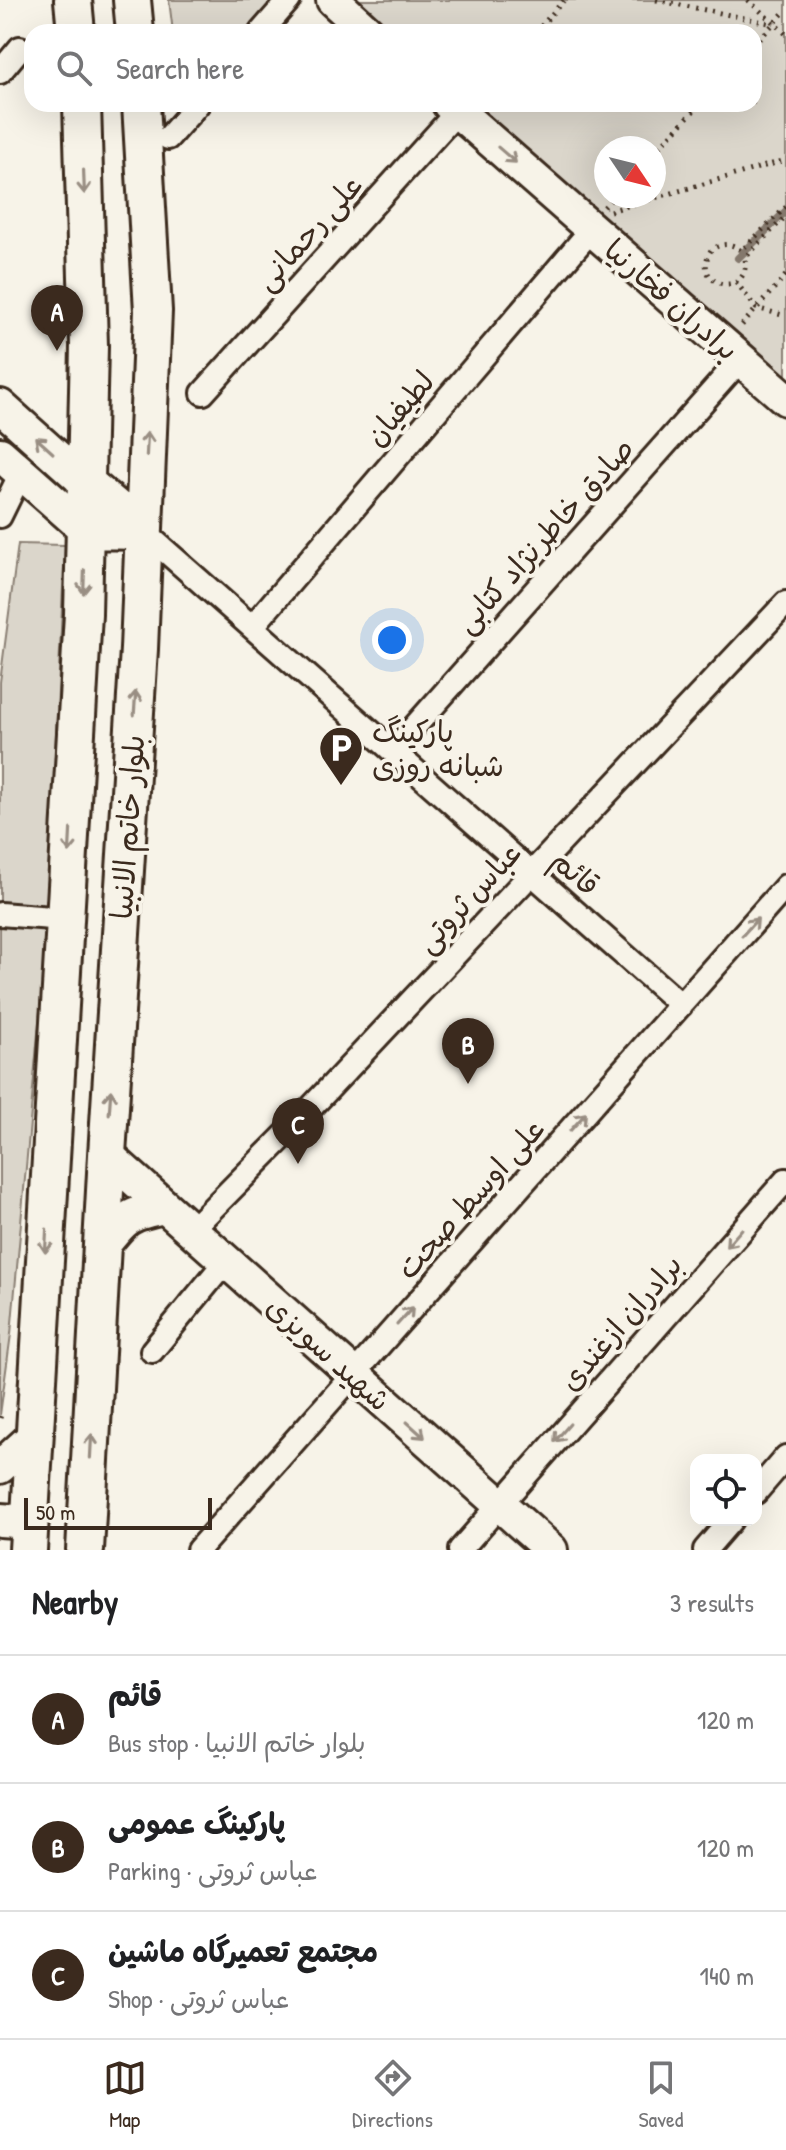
<!DOCTYPE html>
<meta charset="utf-8">
<style>
body{margin:0;font-family:"Patrick Hand","Playpen Sans Arabic",sans-serif;background:#f6f6f6;color:#202124}
.controls{position:absolute;right:24px;bottom:24px;display:grid;overflow:hidden;border-radius:16px;box-shadow:0 8px 32px #0002}
.controls button{width:72px;height:72px;display:grid;place-items:center;padding:0;border:0;border-bottom:2px solid #e0e0e0;background:#fff;color:#202124;font:40px sans-serif}
.compass{position:absolute;left:594px;top:136px;width:72px;height:72px;border-radius:50%;background:#fff;box-shadow:0 8px 32px #0002;rotate:125deg}
.scale{position:absolute;left:24px;bottom:20px;width:188px;box-sizing:border-box;padding-left:8px;border:4px solid #3b2a1e;border-top:0;font-size:22px;line-height:28px;white-space:nowrap;color:#3b2a1e;-webkit-text-stroke:6px #f7f3e8;paint-order:stroke}
.you{position:absolute;left:392px;top:640px;width:28px;height:28px;margin:-20px;border:6px solid #fff;border-radius:50%;background:#1a73e8;box-shadow:0 0 0 12px #1a73e833}
.badge{display:grid;place-items:center;width:52px;height:52px;border-radius:50%;background:#3b2a1e;color:#fff;font-size:26px;font-weight:700}
.pin{position:absolute;translate:-50% -66px;filter:drop-shadow(0 2px 4px #0008)}
.pin::after{content:'';position:absolute;top:42px;width:28px;height:24px;background:inherit;clip-path:polygon(0 0,100% 0,50% 100%)}
.list{margin:0;padding:0;list-style:none}
h2{display:flex;justify-content:space-between;align-items:center;height:104px;margin:0;padding:0 32px;font-size:34px}
h2 small{font-size:26px;font-weight:400;color:#757577}
.list li{display:grid;grid-template-columns:52px 1fr auto;gap:24px;align-items:center;box-sizing:border-box;height:128px;padding:0 32px;border-top:2px solid #e0e0e0}
.list b{display:block;font-size:30px;white-space:nowrap}
.list p{margin:0;font-size:26px;white-space:nowrap;color:#757577}
.list em{font-size:26px;font-style:normal;color:#757577}
.icon{flex:none;width:44px;height:44px;fill:none;stroke:currentColor;stroke-width:2;stroke-linecap:round;stroke-linejoin:round}
.map{position:relative;flex:none;width:786px;height:1550px;overflow:hidden}
.search{position:absolute;background:#fff;box-shadow:0 8px 32px #0002;left:24px;right:24px;top:24px;height:88px;display:flex;align-items:center;gap:20px;box-sizing:border-box;padding:0 28px;border-radius:24px;color:#757577;font-size:30px}
.sheet{height:488px;background:#fff}
nav{display:flex;justify-content:space-around;align-items:center;box-sizing:border-box;height:112px;border-top:2px solid #e0e0e0;background:#fff;font-size:22px;color:#757577}
nav a{display:grid;justify-items:center;gap:4px}
nav .on{color:#3b2a1e}
.map>svg:first-child{display:block}
.green{fill:#dbd6cb;stroke:#8b8074;stroke-width:2;fill-rule:evenodd}
.lines{fill:none;stroke-linecap:round;stroke-linejoin:round}
.stream{stroke:#84786c;stroke-width:8}
.street-casing{stroke:#3b2a1e;stroke-width:28}
.secondary-casing{stroke:#3b2a1e;stroke-width:38}
.primary-casing{stroke:#3b2a1e;stroke-width:42}
.path{stroke:#3b2a1e;stroke-width:5;stroke-dasharray:2 6;stroke-linecap:butt}
.street{stroke:#f7f3e8;stroke-width:22}
.secondary{stroke:#f7f3e8;stroke-width:32}
.primary{stroke:#f7f3e8;stroke-width:36}
.oneway{stroke:#998e83}
.labels{text-anchor:middle;dominant-baseline:central;stroke-width:8;stroke-linejoin:round;paint-order:stroke}
.street-label{font-size:30px;fill:#3b2a1e;stroke:#f7f3e8}
.poi-label{font-size:30px;fill:#3b2a1e;stroke:#f7f3e8;text-anchor:start}
</style>
<div class="map">
<svg width="786" height="1550" viewBox="0 0 786 1550">
<rect width="100%" height="100%" fill="#f7f3e8"/>
<filter id="ink" filterUnits="userSpaceOnUse"><feTurbulence type="fractalNoise" baseFrequency=".0125" numOctaves="2"/><feDisplacementMap in="SourceGraphic" scale="16" xChannelSelector="R" yChannelSelector="G"/><feConvolveMatrix kernelMatrix="1 2 1 2 8 2 1 2 1" color-interpolation-filters="sRGB"/></filter>
<g filter="url(#ink)">
<path class="green" d="M169 0H275L245 32H173Z
M358 0H786V385L474 104H754V32H393ZM606 148H654V196H606Z
M18 544 65 545 46 944 11 1334 0 1415V682Z"/>
<g class="lines">
<path class="stream" d="M738 258 786 211"/>
<g class="street-casing">
<path id="street" d="M261 32 289 0
M0 72 20 48
M168 138 198 104
M203 393 457 112
M0 516 21 473
M143 531 681 1005
M252 627 592 229
M393 751 741 359
M0 914 65 919
M191 1230 289 1131 786 603
M152 1351 226 1261
M756 1492 786 1457
M198 1550 786 886
M460 1550 786 1180
M705 1550 731 1520"/>
</g>
<g class="secondary-casing">
<path id="secondary" d="M333 0 368 32
M449 104 786 399
M0 406 87 484
M0 454 86 530
M107 1155 551 1550
M102 1247C125 1218 127 1214 165 1207
M0 1467 34 1436
M0 1520 30 1522"/>
</g>
<g class="primary-casing">
<path id="primary" d="M73 0 76 32
M132 0 135 32
M86 530 143 531 87 484
M28 1550 83 614 89 346 82 104
M85 1550 107 1155 139 649 153 311 141 104"/>
</g>
<path class="path" d="M656 0 774 24
M748 0 786 34
M536 32 564 0
M754 45 786 10
M654 153 700 104
M604 207 615 196
M786 207 741 251C732 242 721 243 711 250 689 287 751 300 745 258L786 216
M610 211 786 160
M736 282 756 308 786 316
M742 325 786 275
M0 1418 1 1415"/>
<use href="#street" class="street"/>
<use href="#secondary" class="secondary"/>
<use href="#primary" class="primary"/>
</g>
<defs><path id="oneway-shaft" d="M-6 0H5M1.5-3L5.5 0L1.5 3" fill="none" stroke-width="1.6" stroke-linecap="round" stroke-linejoin="round" transform="scale(2)"/></defs>
<g class="oneway">
<use href="#oneway-shaft" transform="translate(507 155) rotate(41)"/>
<use href="#oneway-shaft" transform="translate(84 182) rotate(88)"/>
<use href="#oneway-shaft" transform="translate(147 444) rotate(-87)"/>
<use href="#oneway-shaft" transform="translate(44 445) rotate(-138)"/>
<use href="#oneway-shaft" transform="translate(84 582) rotate(92)"/>
<use href="#oneway-shaft" transform="translate(135 703) rotate(-86)"/>
<use href="#oneway-shaft" transform="translate(70 841) rotate(93)"/>
<use href="#oneway-shaft" transform="translate(750 927) rotate(-48)"/>
<use href="#oneway-shaft" transform="translate(110 1102) rotate(-86)"/>
<use href="#oneway-shaft" transform="translate(578 1122) rotate(-48)"/>
<use href="#oneway-shaft" transform="translate(734 1238) rotate(131)"/>
<use href="#oneway-shaft" transform="translate(46 1241) rotate(93)"/>
<use href="#oneway-shaft" transform="translate(405 1316) rotate(-48)"/>
<use href="#oneway-shaft" transform="translate(416 1430) rotate(42)"/>
<use href="#oneway-shaft" transform="translate(562 1433) rotate(131)"/>
<use href="#oneway-shaft" transform="translate(91 1446) rotate(-87)"/>
</g>
</g>
<defs>
<g id="parking-pin" transform="scale(2.3)"><path d="M0 17L-7.5 6A9.5 9.5 0 1 1 7.5 6Z" fill="#3b2a1e" stroke="#f7f3e8"/><path d="M-3.5-5.5H1a3.5 3.5 0 0 1 0 7H-1V5.5H-3.5ZM-1-3.4V-.6H.8a1.4 1.4 0 0 0 0-2.8Z" fill="#fff"/></g>
</defs>
<g fill-rule="evenodd">
<use href="#parking-pin" x="341" y="748"/>
</g>
<g class="labels">
<g class="street-label">
<text transform="translate(308 232) rotate(-48)">علی رحمانی</text>
<text transform="translate(672 299) rotate(41)">برادران فخارنیا</text>
<text transform="translate(399 408) rotate(-49)">لطیفیان</text>
<text transform="translate(544 535) rotate(-48)">صادق خاطرنژاد کتابی</text>
<text transform="translate(127 827) rotate(-86)">بلوار خاتم الانبیا</text>
<text transform="translate(576 872) rotate(41)">قائم</text>
<text transform="translate(468 897) rotate(-47)">عباس ثروتی</text>
<text transform="translate(470 1198) rotate(-48)">علی اوسط صحت</text>
<text transform="translate(620 1322) rotate(-49)">برادران ازغندی</text>
<text transform="translate(329 1353) rotate(42)">شهید سویزی</text>
</g>
<g class="poi-label">
<text x="372" y="731">پارکینگ<tspan x="372" dy="34">شبانه روزی</tspan></text>
</g>
</g>
</svg>
<div class="controls">
<button><svg class="icon" aria-label="locate" viewBox="0 0 24 24"><circle cx="12" cy="12" r="6"/><path d="M12 2v4M12 18v4M2 12h4M18 12h4"/></svg></button>
</div>
<svg class="compass" viewBox="-18 -18 36 36"><path d="M0-13l5 13h-10z" fill="#e53935"/><path d="M0 13l5-13h-10z" fill="#757577"/></svg>
<div class="scale">50 m</div>
<div class="you"></div>
<div class="pin badge" style="left:57px;top:351px">A</div>
<div class="pin badge" style="left:468px;top:1084px">B</div>
<div class="pin badge" style="left:298px;top:1164px">C</div>
<div class="search"><svg class="icon" aria-label="search" viewBox="0 0 24 24"><circle cx="10" cy="10" r="6"/><path d="M15 15l6 6"/></svg>Search here</div>
</div>
<section class="sheet">
<h2>Nearby<small>3 results</small></h2>
<ul class="list">
<li><span class="badge">A</span><div><b>قائم</b><p>Bus stop · بلوار خاتم الانبیا</p></div><em>120 m</em></li>
<li><span class="badge">B</span><div><b>پارکینگ عمومی</b><p>Parking · عباس ثروتی</p></div><em>120 m</em></li>
<li><span class="badge">C</span><div><b>مجتمع تعمیرگاه ماشین</b><p>Shop · عباس ثروتی</p></div><em>140 m</em></li>
</ul>
</section>
<nav>
<a class="on"><svg class="icon" aria-label="map" viewBox="0 0 24 24"><path d="M3 6l6-2 6 2 6-2v14l-6 2-6-2-6 2zM9 4v14M15 6v14"/></svg>Map</a>
<a><svg class="icon" aria-label="directions" viewBox="0 0 24 24"><path d="M12 3l9 9-9 9-9-9zM9 14v-3h6M13 9l2 2-2 2"/></svg>Directions</a>
<a><svg class="icon" aria-label="saved" viewBox="0 0 24 24"><path d="M7 4h10v16l-5-4-5 4z"/></svg>Saved</a>
</nav>
